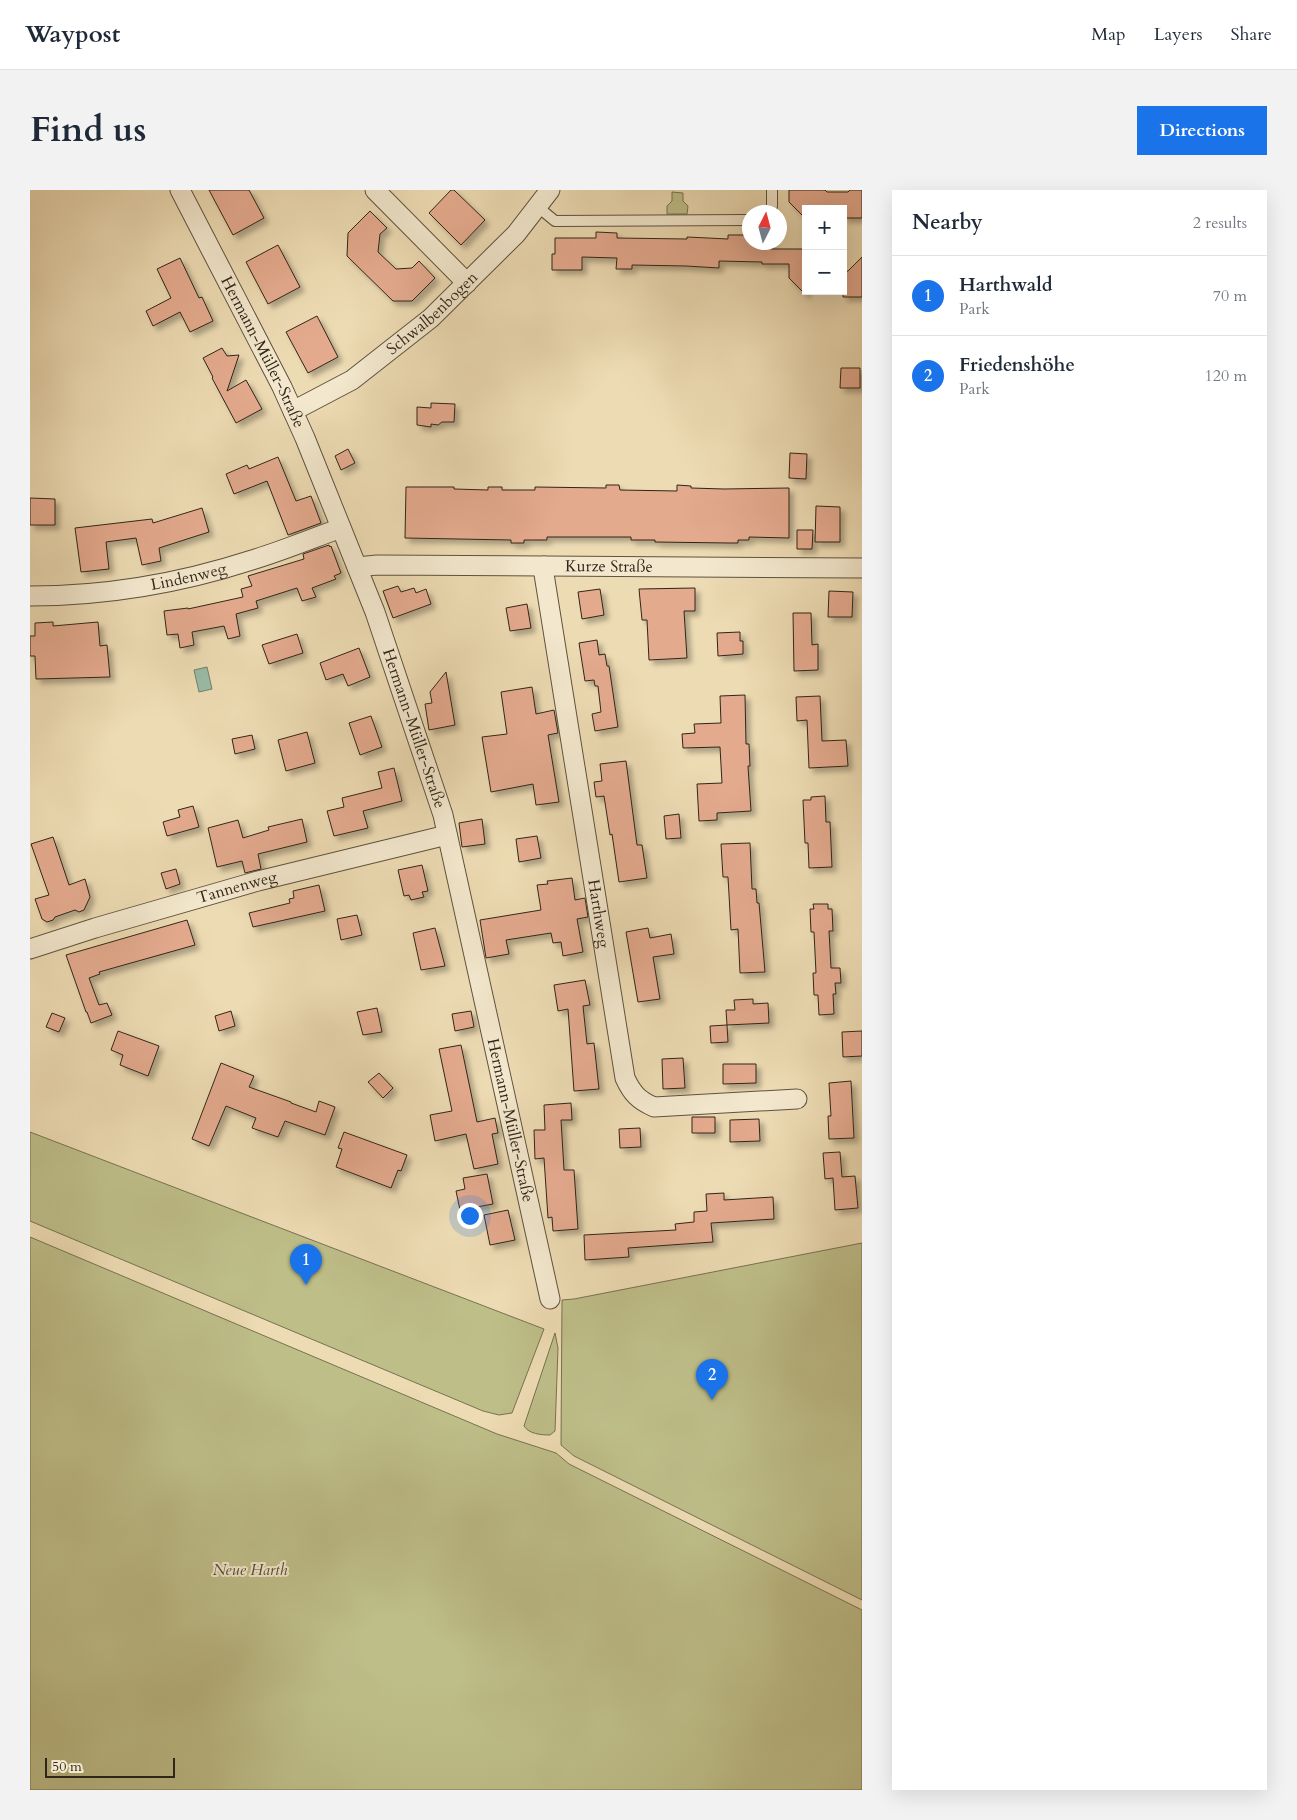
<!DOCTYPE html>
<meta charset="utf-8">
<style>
body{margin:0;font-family:Cardo,serif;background:#f2f2f3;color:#1f2937}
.controls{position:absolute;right:15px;top:15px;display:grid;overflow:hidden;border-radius:0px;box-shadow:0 5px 20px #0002}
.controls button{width:45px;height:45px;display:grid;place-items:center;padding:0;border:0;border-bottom:1px solid #e0e1e3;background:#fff;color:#1f2937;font:25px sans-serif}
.compass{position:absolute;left:712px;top:15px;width:45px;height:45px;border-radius:50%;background:#fff;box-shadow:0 5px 20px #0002;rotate:6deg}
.scale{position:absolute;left:15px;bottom:12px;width:130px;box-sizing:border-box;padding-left:5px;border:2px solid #302518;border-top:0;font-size:14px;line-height:18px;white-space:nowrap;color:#302518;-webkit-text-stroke:4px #f3e8ce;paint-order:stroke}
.you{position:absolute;left:439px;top:1025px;width:18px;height:18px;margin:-12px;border:4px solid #fff;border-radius:50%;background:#1a73e8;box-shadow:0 0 0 8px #1a73e833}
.badge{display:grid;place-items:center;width:32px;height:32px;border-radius:50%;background:#1a73e8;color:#fff;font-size:16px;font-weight:700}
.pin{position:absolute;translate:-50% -41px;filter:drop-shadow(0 1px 2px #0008)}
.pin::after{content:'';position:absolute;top:26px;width:18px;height:15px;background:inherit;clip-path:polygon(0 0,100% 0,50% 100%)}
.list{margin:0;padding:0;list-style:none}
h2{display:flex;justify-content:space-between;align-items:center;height:65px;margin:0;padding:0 20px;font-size:21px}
h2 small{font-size:16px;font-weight:400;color:#747a83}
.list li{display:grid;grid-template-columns:32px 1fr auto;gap:15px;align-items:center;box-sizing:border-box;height:80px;padding:0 20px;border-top:1px solid #e0e1e3}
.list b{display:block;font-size:19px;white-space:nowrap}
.list p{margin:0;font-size:16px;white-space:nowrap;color:#747a83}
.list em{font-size:16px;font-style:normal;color:#747a83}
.map{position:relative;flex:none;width:832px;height:1600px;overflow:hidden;border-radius:0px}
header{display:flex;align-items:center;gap:30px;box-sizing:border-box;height:70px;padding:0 25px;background:#fff;border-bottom:1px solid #e0e1e3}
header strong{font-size:24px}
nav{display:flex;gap:28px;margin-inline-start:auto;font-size:18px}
.intro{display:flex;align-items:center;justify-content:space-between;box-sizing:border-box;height:120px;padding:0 30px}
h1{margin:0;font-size:35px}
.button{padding:12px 22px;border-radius:0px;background:#1a73e8;color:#fff;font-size:18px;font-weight:700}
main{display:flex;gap:30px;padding:0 30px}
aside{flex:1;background:#fff;border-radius:0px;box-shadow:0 5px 20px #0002}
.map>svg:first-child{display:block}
.green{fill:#bebe89;stroke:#777250}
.water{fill:#9abca6;stroke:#70806d}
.building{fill:#e4aa8e;stroke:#302518;filter:url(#shadow)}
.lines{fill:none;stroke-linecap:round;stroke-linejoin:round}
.lane-casing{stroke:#5f523f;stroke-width:12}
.street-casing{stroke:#5f523f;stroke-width:21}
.lane{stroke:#f3e8ce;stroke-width:10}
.street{stroke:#f3e8ce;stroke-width:19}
.labels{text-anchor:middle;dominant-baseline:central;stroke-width:4;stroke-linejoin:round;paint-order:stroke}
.street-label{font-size:16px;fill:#302518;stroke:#f3e8ce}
.park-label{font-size:16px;font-style:italic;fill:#544b34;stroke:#f3e8ce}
</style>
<header>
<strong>Waypost</strong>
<nav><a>Map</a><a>Layers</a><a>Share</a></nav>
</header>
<div class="intro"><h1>Find us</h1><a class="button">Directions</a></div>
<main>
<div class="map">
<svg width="832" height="1600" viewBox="0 0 832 1600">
<defs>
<filter id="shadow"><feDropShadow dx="4.5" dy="4.5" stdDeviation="2.5" flood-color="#0004"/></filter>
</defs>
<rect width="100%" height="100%" fill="#eddbb3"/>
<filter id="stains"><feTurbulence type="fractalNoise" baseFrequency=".004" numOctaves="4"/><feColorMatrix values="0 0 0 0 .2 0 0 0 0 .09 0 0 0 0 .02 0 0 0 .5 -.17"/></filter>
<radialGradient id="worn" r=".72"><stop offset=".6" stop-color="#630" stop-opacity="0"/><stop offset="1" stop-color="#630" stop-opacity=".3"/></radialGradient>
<path class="green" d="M642 2 653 3V11L658 16 657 24H637V16L642 11Z
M0 942 514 1139 482 1223 469 1225 453 1221 0 1031Z
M0 1047 467 1244 526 1263 539 1274 832 1420V1600H0Z
M832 1053V1410L544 1266 531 1255 532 1110 544 1109Z
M525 1143 528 1158 525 1241 520 1245C511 1245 499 1244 494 1236Z"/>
<path class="water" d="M177 477 182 499 169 502 164 480Z"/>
<path class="building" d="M179 0H219L234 28 203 45Z
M421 0H424L455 30 431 55 399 23Z
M759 0H795L797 2H818L820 0H832V28H813V19H776V29L759 12Z
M340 21 357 38 350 44 348 62 366 79 382 78 389 71 405 88 382 111H363L317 66 318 43Z
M566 42 587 43V48L657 49V47L698 49V45H720V52H741V59H776V105L759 88V74H732V72L689 71V78L656 76 602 75V79H586L587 68 552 67V80H522V64H525V48H566Z
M248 55 270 97 238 114 216 72Z
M832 67V107H813V82L818 81Z
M150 68 169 108 172 107 183 131 160 142 150 122 123 136 116 121 141 108 127 79Z
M287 126 308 167 278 183 256 142Z
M192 158 197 166 209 165 197 201 216 190 232 219 206 233 182 188 183 187 173 168Z
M811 178H830V198H810Z
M401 213 425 214 424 232H412L408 235 401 234V237L387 235V217L401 218Z
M318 259 325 273 311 280 305 266Z
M760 263 777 264 776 289 759 288Z
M248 267 266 311 281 306 291 333 258 345 237 291 204 304 196 284 217 275 219 279Z
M576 295H589L590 300 647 301V295L661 296V298L694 299 759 298V348L719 347V350H708V353H699L625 352V350H601V347H517V350H494V353H481V350L375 348 376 297H424V299L458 300V297H472V300H505V297L576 298Z
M0 308 25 309V335H0Z
M786 316 810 317V352H785Z
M172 318 179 342 129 358 131 371 112 375 106 348 76 352 79 379 51 382 45 338 122 329 123 333Z
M767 340H783L782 359H767Z
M299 355 300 357 301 356 311 383 304 386 306 389 282 398 286 407 272 411 267 398 226 411 228 418 206 424 210 446 198 449 194 436 162 442 164 455 150 458 148 444 137 445 134 421 158 418V419L213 407 211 399 222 396 218 386 274 369 273 364Z
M368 396 371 402 384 398 386 403 396 399 401 414 363 428 353 401Z
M665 398V421H654L657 468 619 470 617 430H612L609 399Z
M570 399 574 425 552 429 548 402Z
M799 401 823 402 822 427H798Z
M497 414 501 438 480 441 476 418Z
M763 423H781L782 455 788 454V480L764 481Z
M23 432V436L68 432 70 456 77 455 80 487 6 489 5 466H0V446H5V433Z
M710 442V451H713V464L688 466 687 443Z
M267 444 273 463 239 474 232 455Z
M567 450 569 465 575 464 577 476H579L588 537 565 541 562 524 571 522 568 496H565L564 490 555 491 549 453Z
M329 458 340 487 318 496 313 484 296 490 290 473Z
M416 482 425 535 399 540 395 514 402 513 400 502Z
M502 497 506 524 524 520 528 543 518 545 529 612 506 615 503 594 461 602 452 547 477 544 471 502Z
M715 505 716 554H719L720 576H718L721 621 687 623V630L669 631 667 594 692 593 690 557 653 558 652 544 665 543 664 534 691 533 690 506Z
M790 506 792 551 816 550 818 576 779 578 777 530 767 531 766 507Z
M341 526 352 557 330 565 319 533Z
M277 542 285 573 256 581 248 550Z
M222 545 225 559 205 564 202 549Z
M596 571 607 655H612L617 688 589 692 582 644 580 645 574 606 566 607 564 592 572 591 570 574Z
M364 578 372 611 333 621 338 638 304 646 297 621 314 617 312 608 352 598 348 582Z
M795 606 796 632H800L802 677 779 678 778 653H775L773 610H781V607Z
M163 616 169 637 137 646 133 632 150 627 148 620Z
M649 624 651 648 636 649 634 626Z
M272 629 277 652 228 664 231 679 215 683 212 671 187 677 178 638 208 630 213 648 239 640 238 637Z
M452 629 455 654 432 657 429 633Z
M507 646 511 668 489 672 486 649Z
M23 647 39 695 55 689 60 707 54 720 49 722 45 720 25 727 23 730 17 732 12 729 5 709 19 705 1 654Z
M720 653 722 699H726L727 713H729L735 782 710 783 708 739 701 740 698 687H693L691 654Z
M392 675 398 701 392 702 394 707 381 710 379 705 374 706 368 680Z
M146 679 150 694 136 699 131 683Z
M542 688 545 710 555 708 558 727 547 729 553 762 533 766 531 752 523 753 521 743 476 750 479 764 456 768 450 730 511 720 507 695 518 694 517 691Z
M289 695 295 721 223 737 219 723 260 713 259 709 264 708 263 701Z
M783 714H798V719H802L803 741H799L801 778H810L811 793H805L806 804H803L804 824 789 825 788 805H784L783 783H786L784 742H781L780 719H784Z
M327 725 332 745 311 750 307 729Z
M157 730 165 755 69 782 70 784 59 788 69 815 77 813 82 825 61 833 57 822H56L36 765Z
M405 738 415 776 391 780 383 743Z
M618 738 620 748 641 744 644 764 623 767 630 809 608 812 596 742Z
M555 790 560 815 553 816 557 854 564 853 569 899 544 901 538 819 528 821 524 795Z
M723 809V814L738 813 739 833 697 835 696 820H705L704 810Z
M347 818 352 842 333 845 327 822Z
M201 821 205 836 189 841 185 826Z
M441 821 444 837 425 841 422 824Z
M22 823 35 828 29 842 16 837Z
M697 835 698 852 681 853 680 836Z
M88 841 129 856 118 886 90 875 93 865 81 860Z
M832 841V866L813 867 812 842Z
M431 855 447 932 465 928 468 943 462 944 468 974 444 979 436 944 405 951 400 925 422 921 409 859Z
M653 868 655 898 633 899 632 869Z
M191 873 224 886 219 897 261 912V913L286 922 289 911 305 917 295 945 255 931 248 947 222 938 226 928 196 916 179 956 162 949Z
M693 874H726V893L693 894Z
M349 883 363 898 353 908 338 892Z
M821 891 824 948 799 949 798 926H801L799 893Z
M541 913 542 930H531L534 980H544L548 1039 523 1041 522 1027 518 1028 514 968 505 969 504 940H515L514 915Z
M662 927H685V943H662Z
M729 929 730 951 700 952V930Z
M610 938 611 957 590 958 589 939Z
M314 942 377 965 371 981 368 980 361 998 306 977 312 959 308 958Z
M810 962 812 987 825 986 828 1018 805 1020 803 988 795 989 793 963Z
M457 984 463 1014 430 1020 426 1001 435 999 433 988Z
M694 1003V1010L743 1007 744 1029 681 1033 683 1052 598 1058 599 1067 555 1070 554 1045 646 1040 645 1034 664 1032V1022L677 1021 676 1004Z
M478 1020 485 1050 460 1055 454 1025Z"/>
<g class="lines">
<g class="lane-casing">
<path id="lane" d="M508 17 525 31 719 30
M740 22 742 16V0"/>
</g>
<g class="street-casing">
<g id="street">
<path id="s1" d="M150 0 252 197 275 248 345 422 413 625 520 1109"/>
<path d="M345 0 437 93"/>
<path id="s2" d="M263 221 322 190 401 128 486 44 520 0"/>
<path id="s3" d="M514 376V384L595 888C602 903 608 910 624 917L767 909"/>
<path id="s4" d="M327 377 347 375 832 378"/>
<path id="s5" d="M0 406C74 406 151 393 222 370 252 361 281 349 311 338"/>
<path id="s6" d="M0 759 65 738 228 691 417 645"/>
</g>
</g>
<use href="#lane" class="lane"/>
<use href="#street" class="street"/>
</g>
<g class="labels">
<g class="street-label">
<text stroke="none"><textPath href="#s2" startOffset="171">Schwalbenbogen</textPath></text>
<text stroke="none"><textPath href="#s1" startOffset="182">Hermann-Müller-Straße</textPath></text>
<text stroke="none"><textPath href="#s4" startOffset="252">Kurze Straße</textPath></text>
<text stroke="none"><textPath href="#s5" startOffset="160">Lindenweg</textPath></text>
<text stroke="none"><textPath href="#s1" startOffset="588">Hermann-Müller-Straße</textPath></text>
<text stroke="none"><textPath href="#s6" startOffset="216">Tannenweg</textPath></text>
<text stroke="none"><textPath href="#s3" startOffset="352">Harthweg</textPath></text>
<text stroke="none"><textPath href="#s1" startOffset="992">Hermann-Müller-Straße</textPath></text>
</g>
<g class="park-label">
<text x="220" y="1380">Neue Harth</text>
</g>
</g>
<rect width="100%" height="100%" filter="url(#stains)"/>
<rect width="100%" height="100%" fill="url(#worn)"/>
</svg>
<div class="controls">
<button>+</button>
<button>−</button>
</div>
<svg class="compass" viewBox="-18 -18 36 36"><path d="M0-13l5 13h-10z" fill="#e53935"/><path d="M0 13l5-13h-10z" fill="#747a83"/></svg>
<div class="scale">50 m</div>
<div class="you"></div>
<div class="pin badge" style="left:276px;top:1095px">1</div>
<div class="pin badge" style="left:682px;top:1210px">2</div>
</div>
<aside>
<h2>Nearby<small>2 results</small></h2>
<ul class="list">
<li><span class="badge">1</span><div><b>Harthwald</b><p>Park</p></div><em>70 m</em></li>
<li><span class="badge">2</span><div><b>Friedenshöhe</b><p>Park</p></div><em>120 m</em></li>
</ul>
</aside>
</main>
